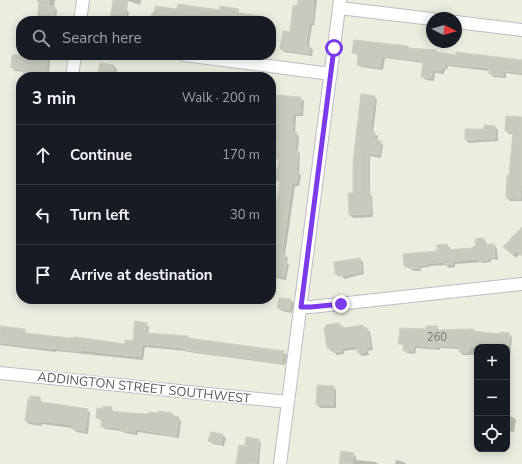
<!DOCTYPE html>
<meta charset="utf-8">
<style>
body{margin:0;font-family:"Nunito Sans",sans-serif;background:#20242c;color:#f1f3f6}
.controls{position:absolute;right:12px;bottom:12px;display:grid;overflow:hidden;border-radius:8px;box-shadow:0 2px 10px #0003}
.controls button{width:36px;height:36px;display:grid;place-items:center;padding:0;border:0;border-bottom:1px solid #363941;background:#171b24;color:#f1f3f6;font:20px sans-serif}
.compass{position:absolute;left:426px;top:12px;width:36px;height:36px;border-radius:50%;background:#171b24;box-shadow:0 2px 10px #0003;rotate:96deg}
.stop{position:absolute;width:12px;height:12px;margin:-9px;border:3px solid #7c3aed;border-radius:50%;background:#fff}
.stop.end{background:#7c3aed;border-color:#fff;box-shadow:0 1px 4px #0008}
.list{margin:0;padding:0;list-style:none}
h2{display:flex;justify-content:space-between;align-items:center;height:52px;margin:0;padding:0 16px;font-size:17px}
h2 small{font-size:13px;font-weight:400;color:#9ea1a6}
.list li{display:grid;grid-template-columns:26px 1fr auto;gap:12px;align-items:center;box-sizing:border-box;height:60px;padding:0 16px;border-top:1px solid #363941}
.list b{display:block;font-size:15px;white-space:nowrap}
.list em{font-size:13px;font-style:normal;color:#9ea1a6}
.icon{flex:none;width:22px;height:22px;fill:none;stroke:currentColor;stroke-width:2;stroke-linecap:round;stroke-linejoin:round}
.map{position:relative;flex:none;width:522px;height:464px;overflow:hidden}
.search{position:absolute;background:#171b24;box-shadow:0 2px 10px #0003;left:16px;top:16px;width:260px;height:44px;display:flex;align-items:center;gap:10px;box-sizing:border-box;padding:0 14px;border-radius:16px;color:#9ea1a6;font-size:15px}
.panel{position:absolute;background:#171b24;box-shadow:0 2px 10px #0003;left:16px;top:72px;width:260px;height:232px;border-radius:16px}
.map>svg:first-child{display:block}
.shadow{fill:#0003}
.building{fill:#c9c9be;stroke:#d1d0bd}
.lines{fill:none;stroke-linecap:round;stroke-linejoin:round}
.street-casing{stroke:#bcbdc4;stroke-width:14}
.street{stroke:#fff;stroke-width:12}
.route{stroke:#7c3aed;stroke-width:5}
.labels{text-anchor:middle;dominant-baseline:central;stroke-width:3;stroke-linejoin:round;paint-order:stroke}
.number-label{font-size:11px;fill:#747678}
.street-label{font-size:13px;fill:#585a61;stroke:#fff}
</style>
<div class="map">
<svg width="522" height="464" viewBox="0 0 522 464">
<rect width="100%" height="100%" fill="#eceddf"/>
<path class="shadow" d="M36 0H55L54 7 57 10 56 21H38L40 4Z
M126 0H141L140 5Z
M299 0H317L314 26 312 25 309 46 313 50 312 56 284 52 281 49 291 33Z
M126 9 129 12 128 21H111Z
M408 47 410 49 436 51 438 53 522 63V75L506 73V78L493 77 490 73V71L448 66 447 70 445 69 444 74 435 73 434 81 426 80 422 77 424 63 385 58 383 70 361 67 358 64 359 56 353 52Z
M30 55H56L55 59H50L49 76 27 77V75L24 72 15 71 12 68Z
M101 64 114 66 117 69 116 77H99Z
M374 97 377 100 373 133 378 136 377 141 380 142 383 145 381 158 370 156V194L372 196 373 217 353 218 350 215Z
M300 98 304 101 303 116H296L295 133 299 136 298 151 300 154 299 173 301 176 299 186H295L285 255 288 258 287 263 289 265 286 280 271 277V223L274 224 281 183 276 180 280 162 277 158V143L274 140Z
M522 118V201H510L507 198 514 134H509L506 131Z
M495 127 498 130V141L469 143 466 140Z
M522 234V255L520 254 516 258 505 247Z
M483 239 486 242 487 246 494 245 497 249 498 260 491 259V262L483 263 482 262 455 264V267L449 268 446 265 429 266V267L421 268V271H414L405 266 438 252 447 245 450 248V251L473 249 477 247Z
M360 259 363 262 364 274 344 279 342 276 339 277 336 274Z
M290 300 294 303 292 313 282 311 278 308Z
M146 324 149 327 148 334 188 337 189 339 283 352 287 355 285 365 188 352 186 351 145 347 143 360 56 351V352L0 345V325L3 328 24 330 27 334 126 345 133 342Z
M339 324 344 329 363 326 370 332 373 350 368 351 369 355 362 356 359 353V349L344 351V354L337 355 333 351H331L328 348Z
M437 327 440 331 473 330 476 332 501 335 509 334 512 337 509 366 507 365V347H477V355H463L460 351V349L440 348V350L416 348 415 354 407 353 404 350V346L400 343Z
M333 387 336 390V408H320L317 405Z
M40 398 42 403 87 410 90 413 88 434 76 432 73 428 42 424V426L29 424 26 421Z
M111 408 114 412 150 416 172 414 181 421 179 438 138 432 137 435 125 433 122 431 105 429 102 426 103 421 100 420 97 417 104 410Z
M507 416 513 417 516 420 514 432 507 431Z
M222 435 226 438 224 446 213 444 210 441Z
M258 440 261 443 259 464H236L246 447Z
M353 454 356 457V460L376 462 378 464H340Z
M396 460 404 462 406 464H395Z"/>
<path class="building" d="M39 0H49L48 6H55L53 21H37Z
M113 0H128L125 21H110Z
M298 0H313L312 3H314L312 23H309L306 45 310 46 309 54 280 49 283 31 290 32 293 5 297 6Z
M178 4 220 10V6L239 9 238 13 261 16V21H151L152 13H154L155 6 177 9Z
M354 40 408 46V48L436 50V52L456 55V52L522 60V73L504 71 503 76 489 74V68L445 64V67H442L441 71 432 70 431 78 421 77 423 61 382 56 380 67 357 65 358 54 352 53Z
M12 55H48L46 73H44V77L26 76V73H23L24 70 11 68Z
M100 63 114 65 112 77H97Z
M361 94 375 96 370 132H375L374 140 381 141 379 155 368 153V192H370L371 214 349 215 348 193H353V162Z
M277 95 301 97 300 114 293 113 292 132H297L295 149 298 150 296 171 298 172 296 184 292 183 282 253 285 254 284 261H287L284 277 271 275V222L273 223 280 181 275 180 279 159H276L277 141 273 140Z
M506 116 522 117V189H521L520 199 506 198 507 175H509L513 132 505 131Z
M484 125 495 126V139L465 140V129H484Z
M522 227V256L517 251 513 255 503 247Z
M484 238V245L494 244 495 257H488V260L479 261V259L452 261 453 264 445 265 444 262 426 264 427 265H419V268L410 269 409 266H404L403 254 437 251V245L447 244V250L472 248V247L476 246 475 239Z
M360 258 362 272 340 276V274H335L334 262Z
M279 298 291 299 289 310 277 308Z
M135 321 147 323 145 333 188 336V338L284 351 282 363 184 350V348L142 344 141 357 88 351 81 350 80 352 53 348V349L0 343V326L25 329 24 333 69 338 76 337 125 344V340L133 341Z
M339 323 340 326H343V328L363 325 364 328H367L370 347 366 348V352L358 353 357 346 341 348 342 351 333 352 332 348H327L324 328 326 327V325Z
M426 326H437V330L473 329V331L500 334V332L510 333 508 347H469V352H459V346H437V348L413 345V351H403V344H398L400 328 426 329Z
M317 385 334 386 333 405H316Z
M30 396 40 397V401L42 402 88 409 85 431 72 429V425L39 421V423L25 421 28 399H30Z
M103 406 112 407 111 411 127 413 149 414V412L158 413 159 411 172 413V416L179 417 176 436 135 429V432L120 431 121 428 101 427 102 418H96L97 408 103 409Z
M211 432 223 434 221 444 208 441Z
M246 437 259 439 258 444H259L256 464H236L239 445 245 446Z
M341 451 354 453 352 464H339Z"/>
<g class="lines">
<g class="street-casing">
<path id="street" d="M339 8 432 19
M80 21 83 0
M456 22 522 30
M184 55 331 74
M72 77 75 55
M301 307H311L522 284
M0 373 288 402
M280 464 340 0"/>
</g>
<use href="#street" class="street"/>
</g>
<g class="lines">
<path class="route" d="M334 48 301 307H311L341 304"/>
</g>
<g class="labels">
<g class="number-label">
<text x="437" y="337">260</text>
</g>
<g class="street-label">
<text transform="translate(144 388) rotate(6)">ADDINGTON STREET SOUTHWEST</text>
</g>
</g>
</svg>
<div class="controls">
<button>+</button>
<button>−</button>
<button><svg class="icon" aria-label="locate" viewBox="0 0 24 24"><circle cx="12" cy="12" r="6"/><path d="M12 2v4M12 18v4M2 12h4M18 12h4"/></svg></button>
</div>
<svg class="compass" viewBox="-18 -18 36 36"><path d="M0-13l5 13h-10z" fill="#e53935"/><path d="M0 13l5-13h-10z" fill="#9ea1a6"/></svg>
<div class="stop" style="left:334px;top:48px"></div>
<div class="stop end" style="left:341px;top:304px"></div>
<div class="search"><svg class="icon" aria-label="search" viewBox="0 0 24 24"><circle cx="10" cy="10" r="6"/><path d="M15 15l6 6"/></svg>Search here</div>
<section class="panel">
<h2>3 min<small>Walk · 200 m</small></h2>
<ul class="list">
<li><svg class="icon" aria-label="ahead" viewBox="0 0 24 24"><path d="M12 20V5M6 11l6-6 6 6"/></svg><div><b>Continue</b></div><em>170 m</em></li>
<li><svg class="icon" aria-label="left" viewBox="0 0 24 24"><path d="M17 20v-9H6M10 6l-5 5 5 5"/></svg><div><b>Turn left</b></div><em>30 m</em></li>
<li><svg class="icon" aria-label="arrive" viewBox="0 0 24 24"><path d="M6 21V4h12l-3 4 3 4H6"/></svg><div><b>Arrive at destination</b></div></li>
</ul>
</section>
</div>
